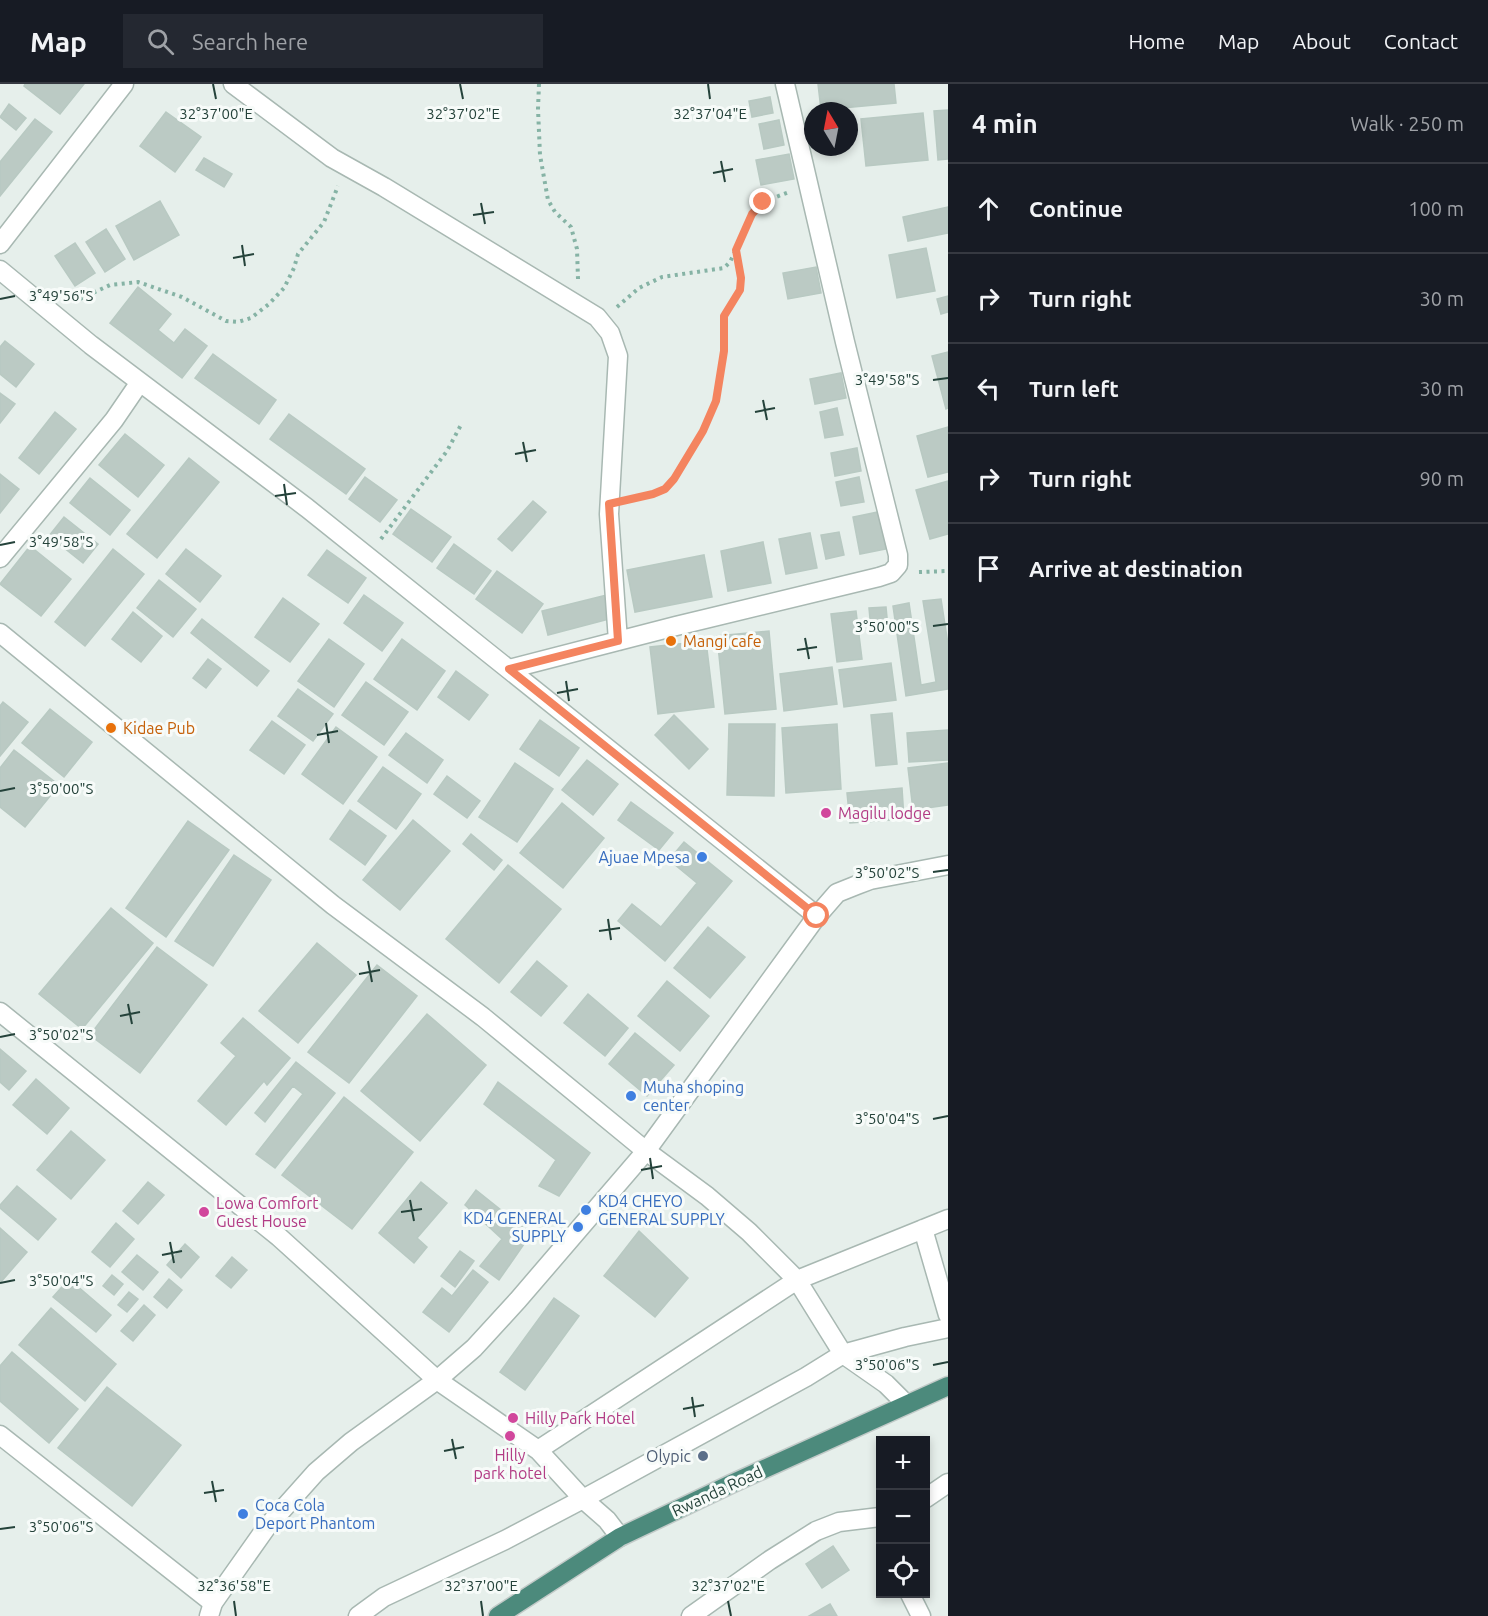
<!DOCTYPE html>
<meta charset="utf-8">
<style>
body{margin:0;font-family:Ubuntu,sans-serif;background:#242831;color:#f1f3f6}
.controls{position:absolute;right:18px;bottom:18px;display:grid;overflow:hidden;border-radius:0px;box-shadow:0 3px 9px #0003}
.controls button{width:54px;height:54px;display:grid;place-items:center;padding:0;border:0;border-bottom:2px solid #363941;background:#171b24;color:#f1f3f6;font:30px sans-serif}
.compass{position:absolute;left:804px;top:18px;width:54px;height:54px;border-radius:50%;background:#171b24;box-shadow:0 3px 9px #0003;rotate:350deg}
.stop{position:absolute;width:18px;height:18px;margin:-14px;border:4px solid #f4845f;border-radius:50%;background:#fff}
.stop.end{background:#f4845f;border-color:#fff;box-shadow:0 2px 6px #0008}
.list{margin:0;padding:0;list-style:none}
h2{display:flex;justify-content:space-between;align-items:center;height:78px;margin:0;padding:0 24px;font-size:26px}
h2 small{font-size:20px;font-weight:400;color:#9ea1a6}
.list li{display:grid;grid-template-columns:39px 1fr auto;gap:18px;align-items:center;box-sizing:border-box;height:90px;padding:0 24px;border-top:2px solid #363941}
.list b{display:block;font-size:22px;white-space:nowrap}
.list em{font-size:20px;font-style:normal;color:#9ea1a6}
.icon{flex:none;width:33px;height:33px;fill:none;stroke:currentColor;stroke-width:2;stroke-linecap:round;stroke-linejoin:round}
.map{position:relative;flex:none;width:948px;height:1532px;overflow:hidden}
header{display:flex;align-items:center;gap:36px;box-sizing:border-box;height:84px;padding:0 30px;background:#171b24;border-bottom:2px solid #363941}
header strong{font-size:28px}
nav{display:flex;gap:33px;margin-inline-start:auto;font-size:21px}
.search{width:420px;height:54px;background:#242831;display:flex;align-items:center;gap:15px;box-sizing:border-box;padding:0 21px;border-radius:0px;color:#9ea1a6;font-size:22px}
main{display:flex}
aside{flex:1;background:#171b24}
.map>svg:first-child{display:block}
.building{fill:#bbcac4;stroke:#b8c9c2;stroke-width:1.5}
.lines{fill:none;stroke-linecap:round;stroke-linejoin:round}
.minor-casing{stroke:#a8b8b2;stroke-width:21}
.tertiary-casing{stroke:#a8b8b2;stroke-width:21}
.trunk-casing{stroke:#c2cac8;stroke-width:21}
.path{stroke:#86b3a5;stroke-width:4;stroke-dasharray:3 4.5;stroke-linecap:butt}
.minor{stroke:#fff;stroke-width:18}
.tertiary{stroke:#fff;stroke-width:18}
.trunk{stroke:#4c8a7c;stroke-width:18}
.route{stroke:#f4845f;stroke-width:8}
.ticks{fill:none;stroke:#24423a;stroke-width:2}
.food-dot{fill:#e8710a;stroke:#f7fbf9;stroke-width:2}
.hotel-dot{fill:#d1479c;stroke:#f7fbf9;stroke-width:2}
.shop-dot{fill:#3f7fe0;stroke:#f7fbf9;stroke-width:2}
.service-dot{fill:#5c6f8a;stroke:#f7fbf9;stroke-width:2}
.labels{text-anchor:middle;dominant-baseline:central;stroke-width:6;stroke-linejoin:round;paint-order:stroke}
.food-label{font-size:16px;fill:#c56008;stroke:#f7fbf9;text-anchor:start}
.hotel-label{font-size:16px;fill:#b23c85;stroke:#f7fbf9;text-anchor:start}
.shop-label{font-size:16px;fill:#366cbe;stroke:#f7fbf9;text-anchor:start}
.service-label{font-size:16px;fill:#4e5e75;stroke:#f7fbf9;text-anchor:end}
.street-label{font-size:16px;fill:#24423a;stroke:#f7fbf9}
.ticks-label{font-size:15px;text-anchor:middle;fill:#24423a;stroke:#f7fbf9;stroke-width:6;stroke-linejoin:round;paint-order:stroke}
</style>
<header>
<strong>Map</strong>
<div class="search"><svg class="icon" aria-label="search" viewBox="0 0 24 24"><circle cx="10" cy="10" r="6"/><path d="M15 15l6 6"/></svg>Search here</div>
<nav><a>Home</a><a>Map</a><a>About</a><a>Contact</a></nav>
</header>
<main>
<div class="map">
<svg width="948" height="1532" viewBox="0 0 948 1532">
<rect width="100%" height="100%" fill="#e6efeb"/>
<path class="building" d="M25 0H84L60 30 24 2Z
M818 0H894L896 19 821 26Z
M770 13 773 29 752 33 749 17Z
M9 20 26 34 16 46 0 33Z
M948 26V75L938 76 934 27Z
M166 28 201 53 175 88 140 62Z
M923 29 928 76 866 82 861 35Z
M35 35 52 48 0 112V78Z
M779 36 784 61 764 65 759 40Z
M789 70 794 95 761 101 756 76Z
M204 74 232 90 224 103 196 86Z
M160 117 179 151 134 176 116 142Z
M948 123V149L908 157 903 133Z
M106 145 125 175 105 188 86 158Z
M75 159 95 189 75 202 55 172Z
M926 164 935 207 897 214 889 171Z
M816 183 821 209 788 215 783 189Z
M138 203 171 230 158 246 174 259 185 245 207 262 182 294 110 239Z
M948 212V228L941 230 937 215Z
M5 257 34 280 16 303 0 290V263Z
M948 268V324L946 325 932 272Z
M213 270 276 316 259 340 195 294Z
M841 289 846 314 815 320 810 295Z
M0 309 15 320 0 339Z
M837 324 843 351 825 354 820 328Z
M55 328 76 345 39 390 19 374Z
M289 330 365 385 346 410 270 355Z
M948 343V388L928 393 917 352Z
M125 350 164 381 138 413 99 381Z
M857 364 861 387 835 392 831 369Z
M189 374 219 398 157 474 127 450Z
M0 390 19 405 0 429Z
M365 393 397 416 380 438 349 415Z
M859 393 864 418 841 422 836 398Z
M90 394 130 426 110 451 70 419Z
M948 397V450L930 455 916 406Z
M533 417 546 428 512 467 498 455Z
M411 425 451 453 432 478 393 450Z
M878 428 886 465 860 470 853 433Z
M64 433 98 460 83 479 49 452Z
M839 448 844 471 826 475 821 451Z
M810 449 817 484 786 490 779 455Z
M763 458 771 499 728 507 721 467Z
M454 460 491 487 474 510 437 484Z
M30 462 71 495 41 532 0 500Z
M113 465 144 490 85 562 55 538Z
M186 465 221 492 200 518 166 490Z
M327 466 366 494 348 519 308 491Z
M704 471 712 513 635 528 627 486Z
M497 487 543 520 522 549 476 515Z
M159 496 196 525 173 553 137 524Z
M364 511 403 539 382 567 344 539Z
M607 511 613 534 548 551 542 527Z
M283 514 319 540 290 578 255 553Z
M941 515 948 560V605L906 612 893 522 909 519 921 601 936 598 923 517Z
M886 523 888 544 871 546 869 524Z
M856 527 862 575 837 578 831 530Z
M133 528 162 552 141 578 112 555Z
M202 535 269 587 257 602 191 549Z
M769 547 776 625 725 630 717 552Z
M329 555 364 580 334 623 298 597Z
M402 555 445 587 417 626 374 595Z
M706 557 714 623 658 630 650 563Z
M208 575 221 585 206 604 193 594Z
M891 579 896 616 844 623 839 586Z
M832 583 837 620 784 627 780 590Z
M456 587 488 611 469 636 438 613Z
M366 598 408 628 384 661 342 631Z
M298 605 333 630 313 657 278 632Z
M3 618 28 638 0 672V622Z
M50 625 92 658 64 693 22 659Z
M892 629 897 680 876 682 871 631Z
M674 631 708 665 689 685 655 651Z
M540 636 579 664 559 692 520 665Z
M272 637 305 661 284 690 250 666Z
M729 640H775L774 712 727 711Z
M837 640 841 705 786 709 782 644Z
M336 643 377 673 343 720 302 690Z
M948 646V676L909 678 907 649Z
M406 649 443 676 427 699 389 671Z
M14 666 59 701 25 743 0 723V684Z
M587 676 618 700 593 731 562 706Z
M515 679 553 705 517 758 479 733Z
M948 679V721L913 726 908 684Z
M383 683 421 710 396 745 358 717Z
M447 692 480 717 467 734 434 710Z
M902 704 904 735 850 739 847 709Z
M631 718 673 749 659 766 618 736Z
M562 719 604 754 563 804 520 769Z
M350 726 386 752 365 781 330 755Z
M413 736 450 767 400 826 363 796Z
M188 737 229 766 166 853 126 824Z
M471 750 502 776 494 786 463 760Z
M684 758 732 797 665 877 618 837 632 820 661 843 697 799 669 776Z
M234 771 271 796 213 882 175 857Z
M508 781 561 825 499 899 446 855Z
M111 824 153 859 82 945 39 910Z
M708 843 745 873 710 914 674 884Z
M317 859 356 891 298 959 259 927Z
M157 863 207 901 140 989 90 951Z
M537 877 567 902 541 932 511 908Z
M377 881 417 912 349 999 308 968Z
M667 897 709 932 680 967 638 932Z
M588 910 628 944 605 972 564 939Z
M427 930 486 981 420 1057 361 1007Z
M243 934 290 974 267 1001 264 997 226 1041 198 1017 236 972 221 959Z
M635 949 674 981 647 1012 609 980Z
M0 965 26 987 9 1006 0 998Z
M296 978 335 1009 275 1084 256 1070 303 1010 293 1002 265 1038 255 1029Z
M36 995 69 1024 47 1050 13 1021Z
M498 998 590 1069 559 1112 539 1102 556 1076 484 1020Z
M344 1013 413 1068 352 1145 282 1091Z
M71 1047 105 1076 71 1115 37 1086Z
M148 1098 164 1111 138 1140 123 1127Z
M421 1098 447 1119 417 1154 427 1163 414 1179 379 1149Z
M17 1102 56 1135 38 1156 0 1124V1121Z
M476 1106 531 1150 499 1196 480 1182 502 1155 465 1121Z
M116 1139 134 1155 110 1183 92 1168Z
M0 1144 27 1168 0 1199Z
M639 1147 688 1194 655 1233 604 1192Z
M185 1160 199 1173 181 1194 167 1181Z
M460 1167 474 1177 455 1203 441 1192Z
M137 1171 158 1188 143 1206 122 1188Z
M232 1173 247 1186 231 1204 216 1192Z
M473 1186 488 1198 449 1248 423 1228 442 1204 452 1212Z
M112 1191 123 1200 114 1211 103 1202Z
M69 1195 111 1231 96 1248 53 1213Z
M169 1195 182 1206 167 1224 154 1213Z
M129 1208 138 1215 127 1228 118 1221Z
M554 1214 579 1232 525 1306 500 1288Z
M144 1221 155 1231 133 1257 121 1247Z
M51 1224 116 1280 85 1317 19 1261Z
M12 1268 78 1325 49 1359 0 1317V1282Z
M107 1303 181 1361 132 1422 58 1364Z
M833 1462 849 1486 822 1504 806 1480Z
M830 1520 837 1532H809Z"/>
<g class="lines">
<g class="minor-casing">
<path id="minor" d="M233 0 332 74 384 103 597 233 610 249 618 272 609 430 618 557
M0 160 124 0
M0 186 91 261 307 424 817 832
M0 474 114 336 140 298
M0 549 333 821 483 933 646 1067 707 1112 749 1148 797 1196 843 1270 886 1300 906 1320
M509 585 676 542 879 493 891 489 898 481V471L845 258 785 0
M0 928 279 1153 437 1296 538 1366 583 1415 607 1436 620 1453
M923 1145 948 1231
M0 1351 213 1519
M538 1366 797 1196 948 1135
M926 1414 948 1399
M910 1510 921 1532
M358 1532 384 1513 505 1456 583 1415 806 1293 843 1270 905 1253 948 1244
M691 1532 770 1476 816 1447 839 1438 880 1433"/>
</g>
<g class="tertiary-casing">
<path id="tertiary" d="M209 1532 213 1519 266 1444 316 1388 351 1358 437 1296 474 1264 518 1216 646 1067 817 832 837 809 857 801 870 796 948 781"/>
</g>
<g class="trunk-casing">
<path id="trunk" d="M498 1532 620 1453 731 1400 948 1302"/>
</g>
<path class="path" d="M539 0 538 25 540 71 548 116 555 128 571 143 577 165 578 195
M73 218 110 201 138 198 182 213 226 237 238 238 251 234 269 220 284 204 294 184 298 170 324 138 338 102
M617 223 639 204 662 193 724 184 730 178 756 124 763 118 789 108
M632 415 665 405 674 395 703 347 716 317 724 267 725 232 740 206 741 194 736 166
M381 455 447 367 462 339
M919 488 948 487"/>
<use href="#minor" class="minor"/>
<use href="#tertiary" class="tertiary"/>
<use href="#trunk" class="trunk"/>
</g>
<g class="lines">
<path class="route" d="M763 118 752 130 736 166 741 194 740 206 724 232V267L716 317 703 347 674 395 665 405 653 410 609 420 618 557 509 585 817 832"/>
</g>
<path class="ticks" d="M213 0 216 15M460 0 463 15M708 0 710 15M721 77 725 98M713 89 733 85M481 119 485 140M473 131 494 128M242 161 245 182M233 174 254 170M0 215 15 212M933 296 948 294M763 316 767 336M755 328 775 324M523 358 527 378M515 370 536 366M284 400 287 421M275 412 296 409M0 461 15 458M933 542 948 540M805 554 809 575M797 566 817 563M566 597 569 617M557 609 578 605M326 639 329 659M317 651 338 647M0 707 15 704M933 788 948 786M608 835 611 856M599 847 620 844M368 877 372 898M359 890 380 886M128 920 132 940M120 932 140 928M0 953 15 950M933 1035 948 1032M650 1074 653 1095M641 1086 662 1082M410 1116 414 1137M401 1128 422 1125M170 1158 174 1179M162 1171 182 1167M0 1199 15 1196M933 1281 948 1278M692 1313 695 1333M683 1325 704 1321M452 1355 456 1375M444 1367 464 1363M212 1397 216 1418M204 1409 224 1406M0 1445 15 1443M234 1517 236 1532M481 1517 483 1532M728 1517 731 1532"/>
<g class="food-dot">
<circle cx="671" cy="557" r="6"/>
<circle cx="111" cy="644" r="6"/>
</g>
<g class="hotel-dot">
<circle cx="826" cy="729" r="6"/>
<circle cx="204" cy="1128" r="6"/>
<circle cx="513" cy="1334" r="6"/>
<circle cx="510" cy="1352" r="6"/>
</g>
<g class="shop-dot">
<circle cx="702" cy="773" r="6"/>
<circle cx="631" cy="1012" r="6"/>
<circle cx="586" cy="1126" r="6"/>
<circle cx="578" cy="1143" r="6"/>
<circle cx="243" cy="1430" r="6"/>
</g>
<circle class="service-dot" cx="703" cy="1372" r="6"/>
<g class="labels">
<g class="food-label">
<text x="683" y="557">Mangi cafe</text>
<text x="123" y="644">Kidae Pub</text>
</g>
<g class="hotel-label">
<text x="838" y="729">Magilu lodge</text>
<text x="216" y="1119">Lowa Comfort<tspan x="216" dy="18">Guest House</tspan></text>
<text x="525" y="1334">Hilly Park Hotel</text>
<text x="510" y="1371" text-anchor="middle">Hilly<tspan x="510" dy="18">park hotel</tspan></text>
</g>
<g class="shop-label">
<text x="690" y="773" text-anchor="end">Ajuae Mpesa</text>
<text x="643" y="1003">Muha shoping<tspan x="643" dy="18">center</tspan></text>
<text x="598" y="1117">KD4 CHEYO<tspan x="598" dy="18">GENERAL SUPPLY</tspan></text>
<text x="566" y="1134" text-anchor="end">KD4 GENERAL<tspan x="566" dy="18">SUPPLY</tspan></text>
<text x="255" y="1421">Coca Cola<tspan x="255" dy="18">Deport Phantom</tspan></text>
</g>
<g class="service-label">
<text x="691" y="1372">Olypic</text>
</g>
<g class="street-label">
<text transform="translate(717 1407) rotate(-25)">Rwanda Road</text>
</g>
</g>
<g class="ticks-label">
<text x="216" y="35">32°37'00"E</text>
<text x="463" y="35">32°37'02"E</text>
<text x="710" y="35">32°37'04"E</text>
<text x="61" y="217">3°49'56"S</text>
<text x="887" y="301">3°49'58"S</text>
<text x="61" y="463">3°49'58"S</text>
<text x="887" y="548">3°50'00"S</text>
<text x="61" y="710">3°50'00"S</text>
<text x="887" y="794">3°50'02"S</text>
<text x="61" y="956">3°50'02"S</text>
<text x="887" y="1040">3°50'04"S</text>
<text x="61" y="1202">3°50'04"S</text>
<text x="887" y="1286">3°50'06"S</text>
<text x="61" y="1448">3°50'06"S</text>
<text x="234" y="1507">32°36'58"E</text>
<text x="481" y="1507">32°37'00"E</text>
<text x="728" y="1507">32°37'02"E</text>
</g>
</svg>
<div class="controls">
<button>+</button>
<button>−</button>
<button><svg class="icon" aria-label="locate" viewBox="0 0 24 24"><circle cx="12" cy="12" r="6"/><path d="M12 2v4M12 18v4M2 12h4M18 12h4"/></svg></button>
</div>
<svg class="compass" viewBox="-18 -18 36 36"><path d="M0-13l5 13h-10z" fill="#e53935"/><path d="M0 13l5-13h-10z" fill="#9ea1a6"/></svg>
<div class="stop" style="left:817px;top:832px"></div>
<div class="stop end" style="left:763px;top:118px"></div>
</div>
<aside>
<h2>4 min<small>Walk · 250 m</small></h2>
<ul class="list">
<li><svg class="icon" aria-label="ahead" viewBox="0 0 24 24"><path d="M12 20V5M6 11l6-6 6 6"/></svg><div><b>Continue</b></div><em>100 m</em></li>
<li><svg class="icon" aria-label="right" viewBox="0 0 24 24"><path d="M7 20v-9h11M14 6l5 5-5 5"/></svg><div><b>Turn right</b></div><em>30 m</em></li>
<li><svg class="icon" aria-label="left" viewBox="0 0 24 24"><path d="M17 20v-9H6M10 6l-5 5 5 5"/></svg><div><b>Turn left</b></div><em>30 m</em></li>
<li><svg class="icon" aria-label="right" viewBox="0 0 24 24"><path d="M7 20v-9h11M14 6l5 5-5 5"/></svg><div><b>Turn right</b></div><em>90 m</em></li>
<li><svg class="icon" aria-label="arrive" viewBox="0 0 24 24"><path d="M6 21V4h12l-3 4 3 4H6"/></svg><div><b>Arrive at destination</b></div></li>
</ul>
</aside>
</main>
